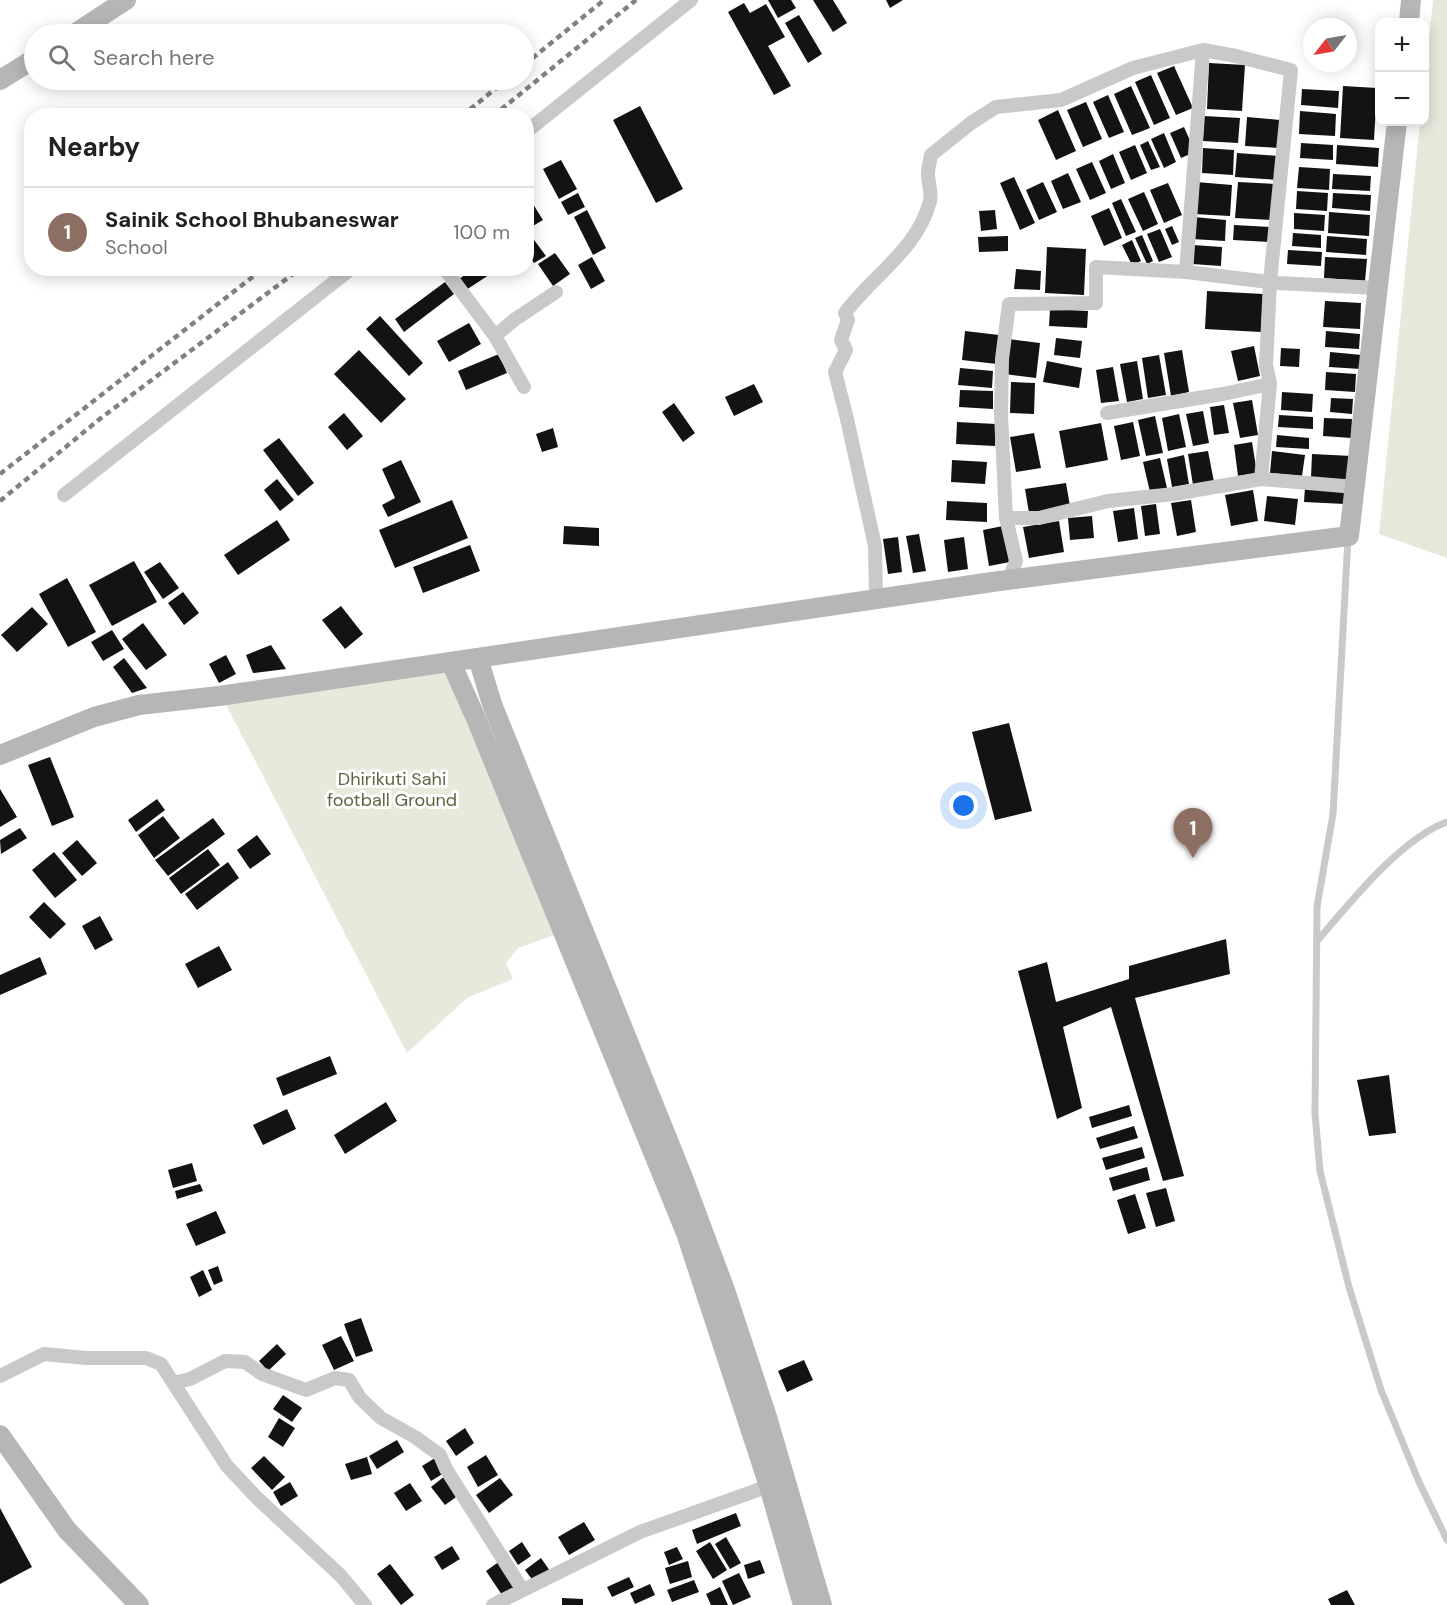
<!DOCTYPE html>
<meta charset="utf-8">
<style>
body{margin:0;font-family:"DM Sans",sans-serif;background:#f2f2f2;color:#202124}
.controls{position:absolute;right:18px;top:18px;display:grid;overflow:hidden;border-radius:12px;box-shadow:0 3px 15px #0003}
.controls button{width:54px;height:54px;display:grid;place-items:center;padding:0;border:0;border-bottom:2px solid #e0e0e0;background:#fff;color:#202124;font:30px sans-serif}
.compass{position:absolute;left:1303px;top:18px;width:54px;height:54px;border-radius:50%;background:#fff;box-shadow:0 3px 15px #0003;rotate:239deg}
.you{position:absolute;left:964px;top:806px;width:21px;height:21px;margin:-15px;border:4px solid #fff;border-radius:50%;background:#1a73e8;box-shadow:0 0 0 9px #1a73e833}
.badge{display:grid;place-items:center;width:39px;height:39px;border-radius:50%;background:#0f766e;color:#fff;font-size:20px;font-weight:700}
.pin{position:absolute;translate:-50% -50px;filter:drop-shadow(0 2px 3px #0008)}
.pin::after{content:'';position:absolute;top:32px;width:21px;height:18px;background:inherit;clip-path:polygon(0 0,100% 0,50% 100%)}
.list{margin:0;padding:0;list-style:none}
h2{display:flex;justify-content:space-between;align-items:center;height:78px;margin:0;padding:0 24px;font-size:26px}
h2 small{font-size:20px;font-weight:400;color:#757577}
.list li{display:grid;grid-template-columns:39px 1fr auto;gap:18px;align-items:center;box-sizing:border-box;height:90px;padding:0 24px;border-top:2px solid #e0e0e0}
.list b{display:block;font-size:22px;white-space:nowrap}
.list p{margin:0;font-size:20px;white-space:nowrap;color:#757577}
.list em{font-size:20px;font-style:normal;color:#757577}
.icon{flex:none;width:33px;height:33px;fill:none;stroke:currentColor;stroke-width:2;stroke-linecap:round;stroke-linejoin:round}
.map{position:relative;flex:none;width:1447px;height:1605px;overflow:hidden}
.search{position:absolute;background:#fff;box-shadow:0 3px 15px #0003;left:24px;top:24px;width:510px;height:66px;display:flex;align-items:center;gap:15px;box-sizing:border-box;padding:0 21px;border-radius:33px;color:#757577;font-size:22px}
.panel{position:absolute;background:#fff;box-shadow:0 3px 15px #0003;left:24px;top:108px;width:510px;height:168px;border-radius:24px}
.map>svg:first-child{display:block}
.green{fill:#e8e9db}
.building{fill:#131313}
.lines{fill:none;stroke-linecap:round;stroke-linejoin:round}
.lane{stroke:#c9c9c9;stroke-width:7}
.street{stroke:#c9c9c9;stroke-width:14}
.secondary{stroke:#b6b6b6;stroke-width:20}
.rail{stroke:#818181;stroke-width:4.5;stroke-dasharray:6 4.5;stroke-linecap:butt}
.labels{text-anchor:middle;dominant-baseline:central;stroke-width:6;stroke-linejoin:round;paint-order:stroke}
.park-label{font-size:18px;fill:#5e653d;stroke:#fff}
</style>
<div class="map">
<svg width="1447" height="1605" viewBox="0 0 1447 1605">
<rect width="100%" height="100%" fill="#fff"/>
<path class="green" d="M1433 0H1447V558L1379 534 1420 122H1424L1425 77Z
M461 667 565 931 518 948 506 963 513 979 467 998 407 1053 222 697Z"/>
<path class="building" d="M768 0H791L796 8 778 18Z
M813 0H833L847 23 833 32Z
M886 0H903L890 8Z
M744 3 750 13 766 4 785 37 768 46 791 86 774 95 728 12Z
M799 15 822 54 808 63 785 23Z
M1209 63 1245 65 1242 111 1207 109Z
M1174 66 1193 108 1176 115 1157 73Z
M1151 75 1170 118 1154 125 1135 82Z
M1131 86 1150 128 1132 135 1114 94Z
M1343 86 1377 88 1374 140 1340 138Z
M1302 89 1339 91 1338 108 1301 105Z
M1108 95 1124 132 1109 138 1093 102Z
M1086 102 1102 139 1083 147 1067 110Z
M640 106 683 189 656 203 613 120Z
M1058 110 1076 151 1056 160 1038 120Z
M1300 111 1336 114 1335 136 1299 134Z
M1204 116 1240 118 1238 143 1203 141Z
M1247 117 1280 120 1279 148 1245 146Z
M1184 127 1195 152 1181 158 1170 133Z
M1164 133 1176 162 1164 168 1151 139Z
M1148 141 1160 167 1151 170 1140 145Z
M1301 143 1333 145V160L1300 158Z
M1135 145 1147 173 1131 180 1119 152Z
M1337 145 1379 148 1378 167 1336 164Z
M1203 148 1234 150 1233 175 1202 173Z
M1237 153 1279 156 1278 180 1235 177Z
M1113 154 1125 183 1111 189 1099 161Z
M561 160 577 189 559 199 543 169Z
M1092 162 1106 193 1090 200 1076 169Z
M1299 167 1330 169 1329 190 1297 188Z
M1068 173 1081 202 1063 209 1051 181Z
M1333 174 1371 176 1370 191 1332 189Z
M1014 177 1035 223 1020 230 1000 183Z
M1043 182 1057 212 1039 220 1026 190Z
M1196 182 1232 185 1230 216 1194 214Z
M1238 182 1276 184 1273 220 1235 218Z
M1168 183 1182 215 1164 223 1150 190Z
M1297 191 1328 193 1327 211 1296 209Z
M1144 192 1158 224 1143 231 1128 199Z
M526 193 543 220 526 230Z
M578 193 585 207 568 215 561 202Z
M1333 193 1371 195 1370 211 1332 208Z
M1121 199 1136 232 1126 236 1112 203Z
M1109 208 1122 238 1104 246 1091 216Z
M587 210 606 248 593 255 574 217Z
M995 210 997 229 981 231 979 211Z
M1329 212 1370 215 1369 236 1328 233Z
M1294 213 1325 215 1324 231 1294 229Z
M1194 217 1226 220 1225 241 1192 239Z
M1234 225 1271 227 1270 242 1233 240Z
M1172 226 1179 242 1172 245 1165 229Z
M1160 229 1172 257 1159 262 1147 234Z
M529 233 546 256 534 263 526 252V235Z
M1293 233 1321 235V248L1292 246Z
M1142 235 1153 261 1147 264 1135 238Z
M1008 236V251L979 252 978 237Z
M1327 236 1367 239 1366 255 1326 252Z
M1132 240 1141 261 1132 265 1122 245Z
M1193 245 1222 247 1221 266 1192 264Z
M1047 247 1086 249 1084 295 1045 293Z
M1288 250 1322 252 1321 266 1287 264Z
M555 253 570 274 553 286 538 264Z
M592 257 605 281 591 289 578 265Z
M1325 257 1367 259 1365 281 1324 278Z
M475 268H489L492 273 466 290 459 279Z
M1016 269 1041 271 1040 290 1014 289Z
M445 282 454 294 404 332 395 319Z
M1207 291 1263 294 1261 332 1205 329Z
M1325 301 1361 303 1360 329 1323 327Z
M1050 309 1088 311 1087 328 1049 326Z
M380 316 423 363 409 376 366 329Z
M469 323 481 344 449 362 437 341Z
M965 331 999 335 997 364 962 360Z
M1326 331 1360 334 1359 349 1325 347Z
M1056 338 1082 341 1080 358 1054 355Z
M1009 339 1040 343 1036 378 1004 374Z
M1254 346 1260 376 1238 381 1231 351Z
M1281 348 1300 349 1299 367 1280 366Z
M359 350 406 399 381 423 334 374Z
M1182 350 1189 392 1171 396 1164 353Z
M1330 352 1362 355 1361 369 1329 367Z
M499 354 507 373 466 390 458 371Z
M1159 355 1166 395 1148 398 1142 358Z
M1047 361 1082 368 1079 388 1043 382Z
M1137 361 1143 399 1127 402 1120 364Z
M1113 367 1119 401 1101 403 1096 370Z
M960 368 993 371 992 388 958 385Z
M1326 372 1356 374 1355 392 1325 390Z
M1011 382 1035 383 1034 414 1010 413Z
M754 384 763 402 734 416 725 397Z
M960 390 993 391V409L959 407Z
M1282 392 1313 394 1312 412 1281 410Z
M1331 398 1353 399 1352 414 1330 412Z
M1252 400 1258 435 1240 438 1233 403Z
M674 403 695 433 683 442 662 412Z
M1224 405 1229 433 1214 435 1210 407Z
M1203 411 1209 443 1193 446 1186 414Z
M344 413 363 436 347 450 328 427Z
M1179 414 1186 447 1168 451 1162 418Z
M1279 415 1313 417V429L1278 427Z
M1155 416 1163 453 1146 456 1138 420Z
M1324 418 1352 419 1351 438 1323 436Z
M957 422 996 424 995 446 956 444Z
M1133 422 1140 456 1121 460 1114 426Z
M1101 423 1108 460 1066 468 1059 431Z
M553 428 558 447 542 452 536 434Z
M1034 433 1041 468 1016 472 1010 437Z
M1277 435 1309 438V449L1276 447Z
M279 438 314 483 298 496 263 450Z
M1252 442 1257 473 1238 476 1234 445Z
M1208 451 1214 482 1193 485 1188 454Z
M1272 451 1305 455 1302 476 1270 473Z
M1312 454 1352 456 1350 480 1311 478Z
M1184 455 1189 484 1172 487 1167 459Z
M1160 458 1167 488 1150 492 1143 462Z
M401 460 421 502 388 517 382 505 395 498 382 469Z
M952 460 987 462 985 484 951 482Z
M277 479 294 500 280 511 264 490Z
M1066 483 1070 506 1029 513 1025 489Z
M1305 487 1346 489 1345 504 1304 502Z
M1253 490 1258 521 1231 526 1225 495Z
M1267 496 1298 499 1295 525 1264 521Z
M452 500 468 538 395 568 379 530Z
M1191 500 1196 532 1177 536 1171 503Z
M947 501 987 503V522L946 520Z
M1156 504 1160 534 1145 536 1141 506Z
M1134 508 1138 539 1118 542 1113 511Z
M1092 516 1094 538 1070 540 1068 518Z
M277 520 290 540 238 575 224 555Z
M1059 521 1064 552 1029 558 1023 527Z
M564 526 599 528V546L563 544Z
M1003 526 1010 562 989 566 983 530Z
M919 534 926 571 913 573 906 536Z
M898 537 902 572 888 574 883 539Z
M964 537 968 569 948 572 944 540Z
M470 545 480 571 423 593 413 567Z
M134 561 157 602 112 626 89 585Z
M160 562 179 588 163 599 144 572Z
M67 578 96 632 68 647 39 594Z
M183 592 199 613 184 625 168 603Z
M341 606 363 634 345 649 322 620Z
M32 607 48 624 17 652 1 635Z
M143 623 167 655 146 670 122 639Z
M112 630 124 649 103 661 91 642Z
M271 645 286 669 253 673 246 655Z
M226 655 236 674 219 683 209 664Z
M124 658 147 688 132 693 113 667Z
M1009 723 1032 811 995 820 972 732Z
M50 757 74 817 52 826 28 765Z
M0 789 17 817 0 827Z
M157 799 165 810 136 832 128 820Z
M163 816 180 838 154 858 138 835Z
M213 818 225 834 168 876 155 860Z
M20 828 27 838 1 854 0 840Z
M257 835 271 854 250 869 237 850Z
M77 840 97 863 82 876 62 853Z
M208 849 220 865 181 894 169 878Z
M54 852 77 880 55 898 32 870Z
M228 862 239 878 197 910 185 894Z
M44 902 66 924 50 939 29 917Z
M100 916 113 940 95 950 82 926Z
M1226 939 1230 974 1135 998 1184 1176 1163 1181 1111 1007 1063 1027 1082 1108 1057 1119 1018 971 1047 962 1056 1002 1129 979V966Z
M219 946 232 970 198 988 185 964Z
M40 957 47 974 0 995V975Z
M330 1056 337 1074 283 1096 276 1078Z
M1389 1075 1396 1133 1369 1136 1357 1080Z
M386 1102 397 1121 345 1154 334 1135Z
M1129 1105 1132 1116 1092 1128 1089 1117Z
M287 1109 296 1129 263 1145 253 1125Z
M1134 1126 1138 1138 1100 1149 1096 1138Z
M1142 1147 1145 1158 1106 1170 1102 1158Z
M192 1163 197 1181 173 1188 168 1170Z
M1147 1167 1150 1180 1113 1191 1109 1178Z
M200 1184 203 1191 177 1199 175 1191Z
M1166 1188 1175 1221 1156 1227 1146 1193Z
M1135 1194 1146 1228 1128 1234 1117 1200Z
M216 1211 226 1233 196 1246 186 1224Z
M218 1266 223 1281 214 1285 208 1270Z
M203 1270 212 1290 199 1297 190 1277Z
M361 1318 373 1351 356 1357 344 1324Z
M341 1336 354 1361 334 1370 322 1345Z
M277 1344 286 1354 268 1371 259 1361Z
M804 1360 813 1380 787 1392 778 1371Z
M283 1395 302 1408 292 1422 273 1409Z
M279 1418 295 1428 283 1447 268 1437Z
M465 1428 474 1443 456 1456 446 1441Z
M397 1440 404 1452 377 1469 369 1456Z
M486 1455 498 1475 478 1487 467 1467Z
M264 1456 285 1477 272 1490 251 1468Z
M367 1457 372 1474 351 1480 345 1464Z
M435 1458 444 1473 431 1481 422 1466Z
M445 1476 459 1495 445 1505 431 1487Z
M500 1478 513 1495 489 1513 476 1495Z
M290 1482 298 1496 281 1506 273 1492Z
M410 1483 422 1501 406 1511 394 1493Z
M0 1508 32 1567 0 1584Z
M736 1513 741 1526 697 1544 692 1530Z
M584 1522 595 1540 569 1555 558 1537Z
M726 1537 741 1563 730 1569 715 1544Z
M522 1542 531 1556 518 1565 509 1551Z
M710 1542 727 1570 713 1579 696 1551Z
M452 1546 460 1559 442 1570 434 1557Z
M677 1547 683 1559 669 1565 664 1552Z
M541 1558 550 1571 534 1582 525 1570Z
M760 1560 765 1573 748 1579 744 1565Z
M500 1561 516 1586 502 1595 486 1571Z
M688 1561 692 1577 670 1584 665 1568Z
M390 1564 414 1595 401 1605 377 1574Z
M739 1573 751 1597 733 1605 722 1581Z
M629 1577 634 1587 612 1597 607 1587Z
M694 1580 699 1592 672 1602 667 1590Z
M650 1584 655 1595 635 1604 630 1593Z
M720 1587 728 1605H711L706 1594Z
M1347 1590 1355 1605H1331L1328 1599Z
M562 1598 583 1599V1605H562Z"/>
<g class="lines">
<path class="lane" d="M1348 538 1333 814 1317 907 1315 1114 1320 1171 1349 1287 1381 1390 1419 1482 1447 1540
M1317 941C1350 903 1400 839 1447 822"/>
<path class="street" d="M526 132 691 0
M444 268 495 336 524 387
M495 336 514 320 556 292
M1107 413 1223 394 1270 384 1266 365 1270 282 1291 70 1236 56 1203 50 1186 272
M1261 479 1270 384
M64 495 352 268
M1006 518H1039L1108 501 1174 494 1261 479 1355 487
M1009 580 1016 561 1006 518 1001 415 1002 359 1009 304 1096 303V267L1186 272 1277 283 1379 288
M876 600 875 546 847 419 835 372 846 350 841 340 848 320 845 313C873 275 918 249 930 201 932 192 928 183 928 174 928 168 930 161 931 155L971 123 996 107 1061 100 1133 68 1203 50
M0 1376 44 1354 86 1358H146L161 1364 227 1466 257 1498 341 1576 365 1605
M173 1383 190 1379 225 1361 245 1362 262 1374 306 1390 335 1378 349 1380 360 1398 381 1418 415 1437 440 1455 446 1469 522 1589
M493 1605 640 1532 769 1486"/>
<path class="secondary" d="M1409 22 1411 0
M74 34 126 0
M0 80 34 59
M478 658 492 704 682 1175 725 1290 767 1417 822 1605
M451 662 477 721 686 1233 769 1486 803 1605
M0 755 94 717 139 705 219 696 992 582 1349 536 1397 122
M0 1435 67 1530 139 1605"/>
<path class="rail" d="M524 65 604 0
M462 116 506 80
M493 116 636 0
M0 474 264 268
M0 501 101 418 301 268"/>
</g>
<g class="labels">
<g class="park-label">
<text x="392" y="779">Dhirikuti Sahi<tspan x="392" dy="21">football Ground</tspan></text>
</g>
</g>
</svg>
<div class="controls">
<button>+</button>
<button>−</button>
</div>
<svg class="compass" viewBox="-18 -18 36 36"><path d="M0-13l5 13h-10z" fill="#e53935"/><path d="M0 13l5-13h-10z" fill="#757577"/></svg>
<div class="you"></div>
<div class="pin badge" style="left:1193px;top:858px;background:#8d6e63">1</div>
<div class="search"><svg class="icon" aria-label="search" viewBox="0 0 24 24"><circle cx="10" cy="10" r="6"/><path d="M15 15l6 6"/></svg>Search here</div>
<section class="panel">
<h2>Nearby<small></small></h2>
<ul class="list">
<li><span class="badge" style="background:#8d6e63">1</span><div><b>Sainik School Bhubaneswar</b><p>School</p></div><em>100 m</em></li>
</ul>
</section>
</div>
